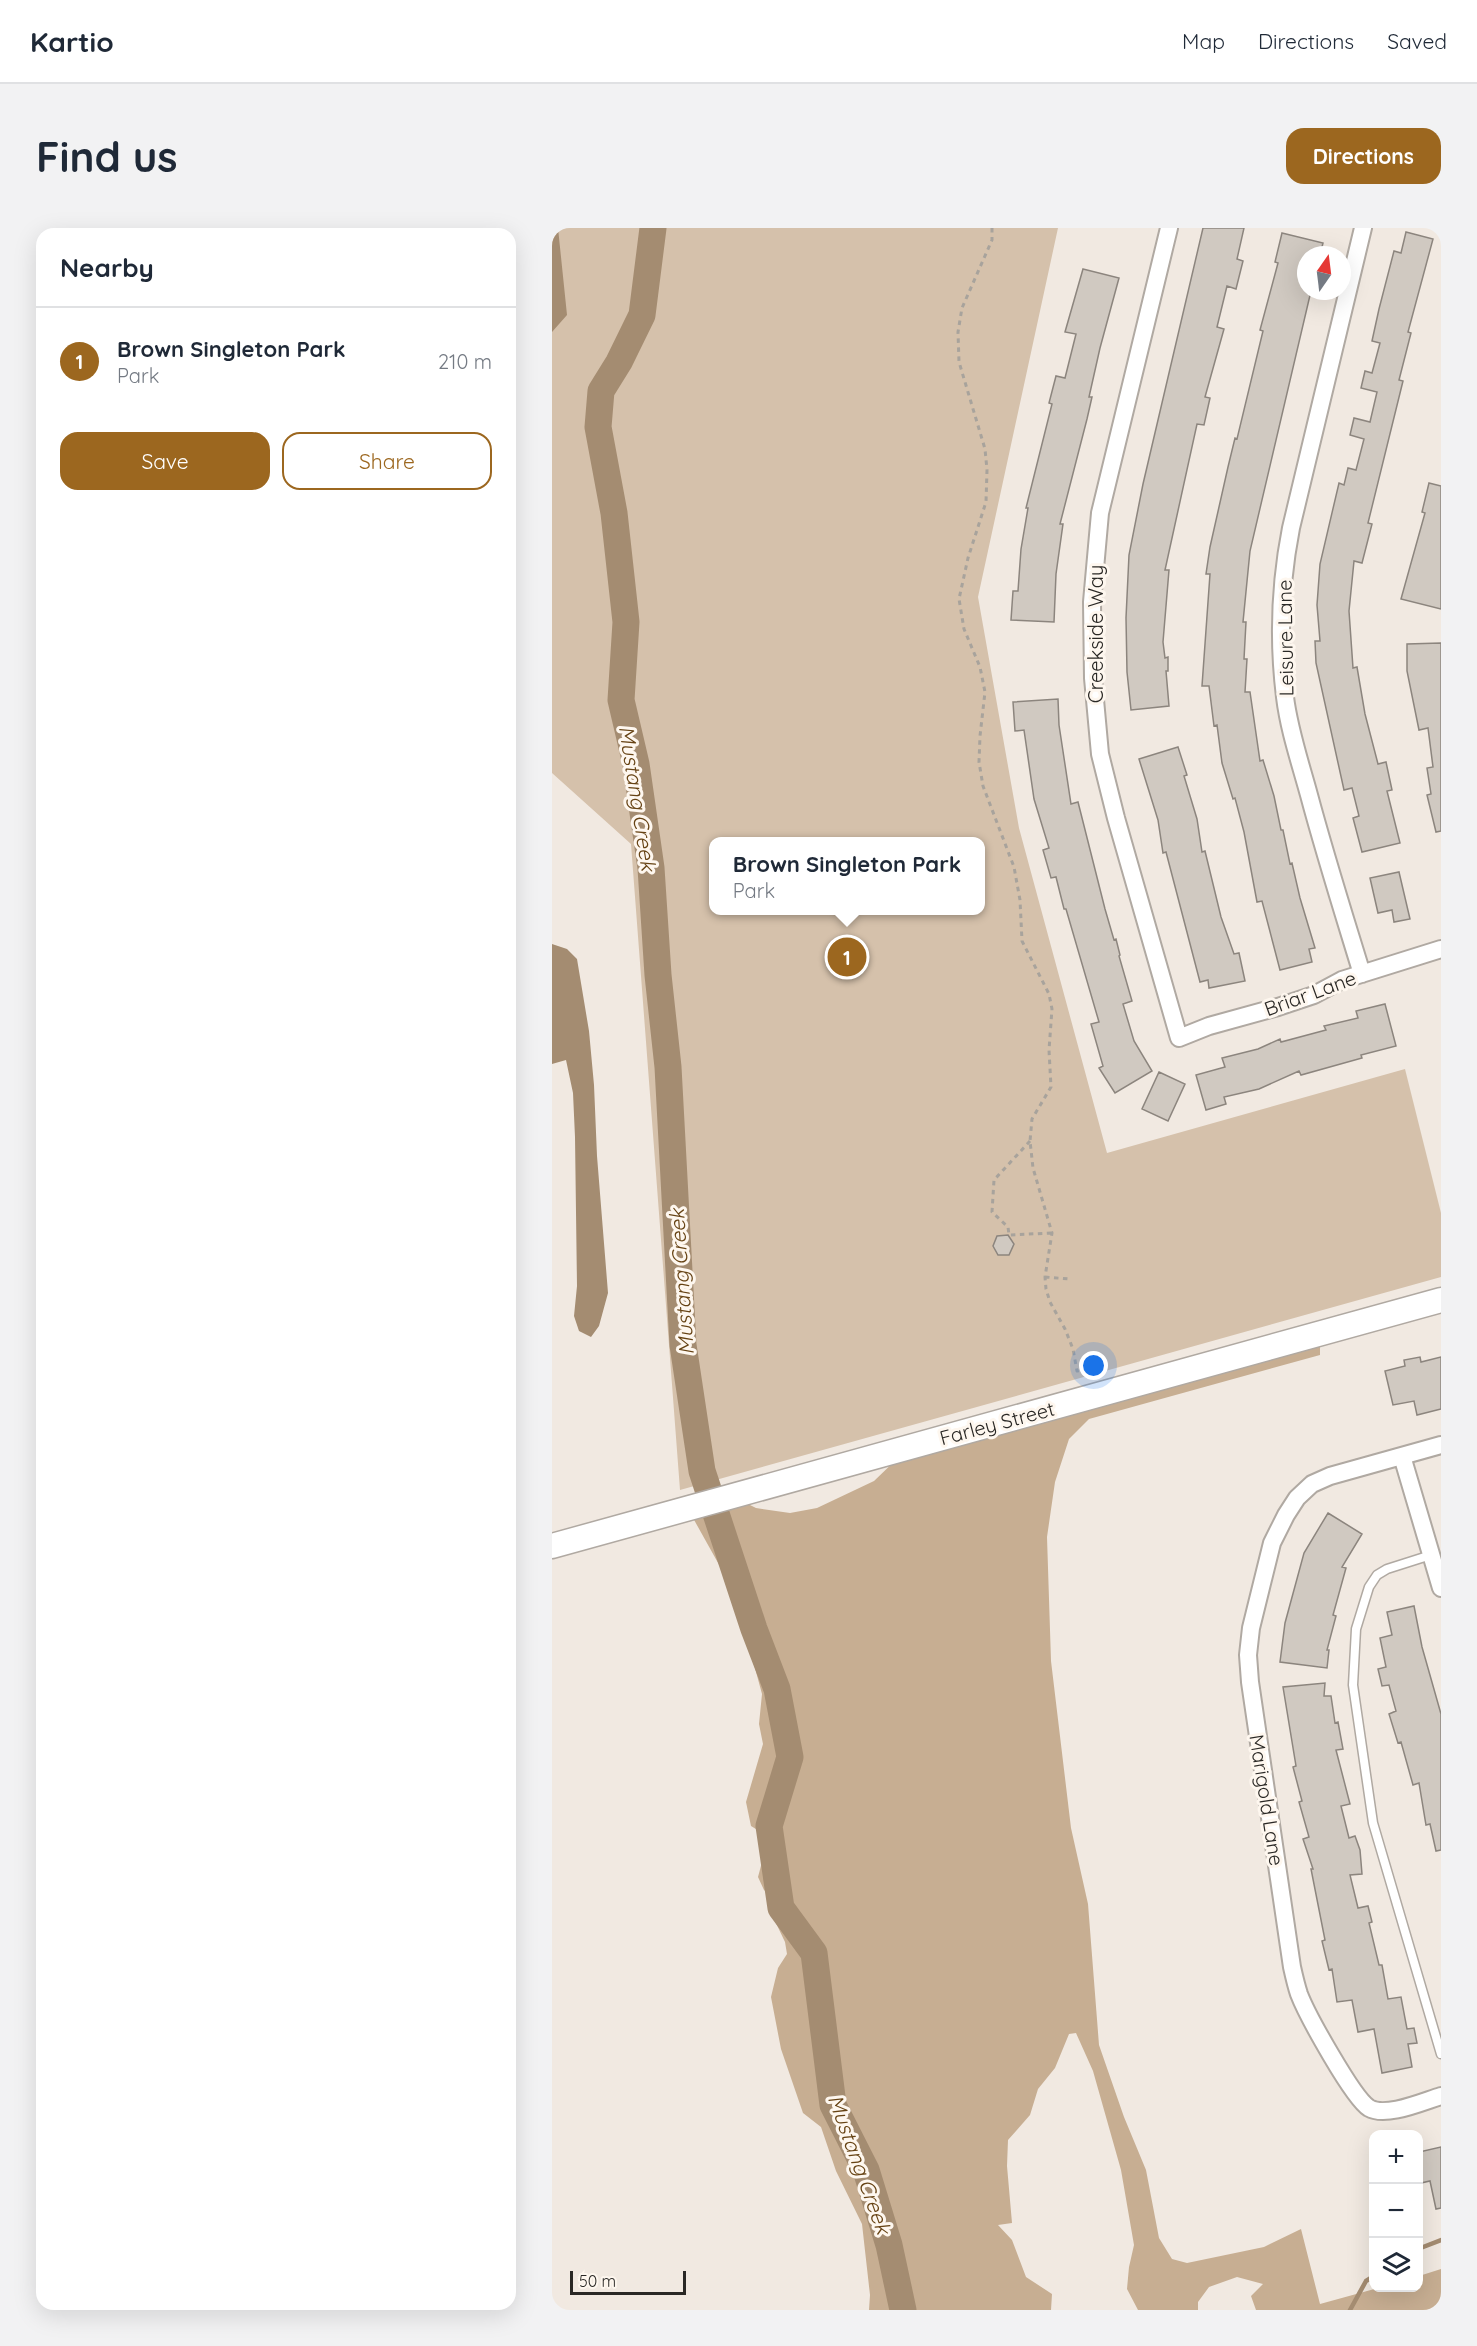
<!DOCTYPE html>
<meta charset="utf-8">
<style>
body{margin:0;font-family:Quicksand,sans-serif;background:#f2f2f3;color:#1f2937}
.controls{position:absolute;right:18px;bottom:18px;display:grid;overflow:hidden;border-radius:12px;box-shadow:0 6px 24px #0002}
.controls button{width:54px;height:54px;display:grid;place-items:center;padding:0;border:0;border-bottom:2px solid #e0e1e3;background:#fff;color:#1f2937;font:30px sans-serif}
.compass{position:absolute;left:745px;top:18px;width:54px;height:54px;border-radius:50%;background:#fff;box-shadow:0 6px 24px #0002;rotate:14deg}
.scale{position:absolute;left:18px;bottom:15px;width:116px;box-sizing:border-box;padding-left:6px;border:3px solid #2a2825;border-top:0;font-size:16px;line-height:21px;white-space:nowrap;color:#2a2825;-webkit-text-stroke:4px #fef7ef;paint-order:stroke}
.you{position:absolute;left:542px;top:1138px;width:21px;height:21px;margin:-15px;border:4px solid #fff;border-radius:50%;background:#1a73e8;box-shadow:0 0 0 9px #1a73e833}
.badge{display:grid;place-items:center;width:39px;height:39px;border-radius:50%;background:#9c671f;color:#fff;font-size:20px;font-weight:700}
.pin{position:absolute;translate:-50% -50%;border:3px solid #fff;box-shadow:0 2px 6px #0006}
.popup{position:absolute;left:157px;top:609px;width:276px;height:78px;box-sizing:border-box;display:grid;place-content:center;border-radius:12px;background:#fff;filter:drop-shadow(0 2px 4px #0005);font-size:20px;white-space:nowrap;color:#747a83}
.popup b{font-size:22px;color:#1f2937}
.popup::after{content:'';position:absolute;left:50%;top:100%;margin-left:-12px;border:12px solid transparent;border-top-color:#fff}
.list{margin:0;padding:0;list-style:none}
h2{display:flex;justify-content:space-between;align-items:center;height:78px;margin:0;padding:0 24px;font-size:26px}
h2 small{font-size:20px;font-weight:400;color:#747a83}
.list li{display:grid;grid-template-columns:39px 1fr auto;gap:18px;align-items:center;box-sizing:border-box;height:108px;padding:0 24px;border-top:2px solid #e0e1e3}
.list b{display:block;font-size:22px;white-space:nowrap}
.list p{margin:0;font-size:20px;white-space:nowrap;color:#747a83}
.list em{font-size:20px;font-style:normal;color:#747a83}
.actions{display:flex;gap:12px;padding:18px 24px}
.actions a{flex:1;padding:14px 0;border:2px solid #9c671f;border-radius:18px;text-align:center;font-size:21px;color:#9c671f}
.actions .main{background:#9c671f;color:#fff}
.icon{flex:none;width:33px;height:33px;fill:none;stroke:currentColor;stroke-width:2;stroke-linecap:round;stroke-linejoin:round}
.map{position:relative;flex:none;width:889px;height:2082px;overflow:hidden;border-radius:18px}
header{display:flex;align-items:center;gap:36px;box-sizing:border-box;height:84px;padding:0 30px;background:#fff;border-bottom:2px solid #e0e1e3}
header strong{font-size:28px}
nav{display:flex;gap:33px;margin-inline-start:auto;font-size:21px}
.intro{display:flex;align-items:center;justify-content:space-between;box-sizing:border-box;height:144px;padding:0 36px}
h1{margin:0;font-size:42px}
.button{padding:15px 27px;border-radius:18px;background:#9c671f;color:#fff;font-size:21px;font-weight:700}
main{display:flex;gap:36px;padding:0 36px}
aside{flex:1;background:#fff;border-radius:18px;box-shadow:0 6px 24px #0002}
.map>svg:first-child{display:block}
.green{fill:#d5c1ab;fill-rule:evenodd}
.forest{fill:#c7ae92}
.water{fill:#a48c71}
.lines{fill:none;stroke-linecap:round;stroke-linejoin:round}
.stream{stroke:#a48c71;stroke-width:4.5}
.river{stroke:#a48c71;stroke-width:27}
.building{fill:#d0c9c1;stroke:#8c857e;stroke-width:1.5}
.lane-casing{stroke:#b0a9a2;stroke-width:11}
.street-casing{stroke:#b0a9a2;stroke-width:20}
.secondary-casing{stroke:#b0a9a2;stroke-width:27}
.path{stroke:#a8a39c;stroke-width:3;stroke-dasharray:4.5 4.5;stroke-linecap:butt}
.lane{stroke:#fff;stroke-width:8}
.street{stroke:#fff;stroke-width:16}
.secondary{stroke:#fff;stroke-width:24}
.labels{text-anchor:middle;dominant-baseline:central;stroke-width:6;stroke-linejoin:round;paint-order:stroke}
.street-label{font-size:20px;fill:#2a2825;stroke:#fef7ef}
.water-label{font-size:21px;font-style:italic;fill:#664213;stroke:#fef7ef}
</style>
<header>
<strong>Kartio</strong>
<nav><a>Map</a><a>Directions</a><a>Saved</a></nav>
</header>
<div class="intro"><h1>Find us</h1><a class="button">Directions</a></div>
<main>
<aside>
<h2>Nearby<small></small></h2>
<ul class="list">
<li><span class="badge">1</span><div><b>Brown Singleton Park</b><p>Park</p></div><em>210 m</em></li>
</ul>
<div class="actions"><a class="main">Save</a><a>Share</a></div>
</aside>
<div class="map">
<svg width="889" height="2082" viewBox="0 0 889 2082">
<rect width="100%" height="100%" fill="#f1e9e1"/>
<path class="green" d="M0 0H506L426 369 467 600 555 925 853 841 889 985V1049L128 1262 79 616 0 545ZM162 614H428V682H162Z"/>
<path class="forest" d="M768 1115V1127L537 1191 517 1211 503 1254 495 1309 499 1433 519 1600 536 1676 547 1817 572 1889 594 1942 607 2010 620 2031 635 2035 712 2019 749 2001 768 2076 826 2060H866L867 2048 889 2041V2082H704L699 2068 711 2056 685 2049 657 2059 646 2074V2082H586L575 2061 577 2039 582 2017 569 1942 541 1843 524 1805 517 1806 503 1840 486 1861 478 1887 456 1912 455 1938 460 1995 446 1997 460 2012 474 2049 500 2066 499 2082H317L318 2067 310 1996 284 1943 269 1899 251 1885 229 1821 219 1769 226 1740 235 1726 233 1714 223 1693V1671L212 1662 206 1649 210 1634 226 1625 222 1612 199 1598 194 1574 211 1516 207 1496 210 1466 200 1429 205 1394 175 1351 141 1290 168 1285 192 1274 204 1280 238 1285 265 1280 322 1253 347 1229Z"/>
<path class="water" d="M0 0H6L15 87 0 104Z
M0 716 15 721 25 731 37 803 42 857 45 928 56 1065 47 1098 39 1109 27 1103 22 1088 25 1058 23 909 21 865 14 832 0 836Z"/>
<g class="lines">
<path class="stream" d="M866 2021 889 2012
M798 2082 814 2053 822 2048"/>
<path class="river" d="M101 0 90 87 67 134 49 163 46 199 62 285 74 394 69 472 84 536 99 640 106 747 116 839 131 1117 150 1243 202 1401 225 1461 238 1529 217 1598 229 1680 262 1725 281 1877 314 1942 337 2017 351 2082"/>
</g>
<path class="building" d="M651 0H692L685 31 691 33 684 61 675 58 665 99 672 101 653 169 658 170 652 197 645 196 613 342H617L611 414 613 430 616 429V443H614L617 478 579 482 575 444 574 390 577 327 591 256Z
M854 4 881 11 856 104 859 105 847 152 851 153 816 295 820 296 810 335 802 333 797 383 801 440 805 439 813 486 826 536 834 534 840 562 835 563 848 615 810 624 801 590 807 588 800 560 792 562 764 435 763 413H768L765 377 768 336 787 255 792 257 796 240 804 242 812 211 798 207 802 190 818 194 825 164 809 160 813 143 820 145 828 115 820 113 827 81 842 23 849 25Z
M730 5 771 15 768 27H754V63H759L698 323 691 394H694L692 431H695L693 464H698L708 533 711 532 722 568 729 602H731L738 636 740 635 748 670 763 720 757 721 760 734 728 742 710 673 705 674 692 604 683 570 681 571 670 535 665 497 662 498 657 458H650L658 346H654L658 319 676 239 683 210 685 211 711 103 708 102 726 35 723 34Z
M531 41 567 50 548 120 537 169H540L535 191 508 296H511L504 346 502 394 459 392 461 363H466L469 321 476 280H474L500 176 497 175 504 148 513 150 524 106 513 104Z
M877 255 889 258V381L849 371 873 285 870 284Z
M889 415V603L884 604 875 567 879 566 875 540 881 539 876 500 867 502 855 443V416Z
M506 471 507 497 519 576 526 574 553 681 562 712 564 711 568 727 567 728 580 773 571 776 582 813 600 843 563 865 547 840 551 838 539 796 547 794 514 681H512L504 649 499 650 491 622 497 620 482 571 472 502 463 503 461 474Z
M626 519 635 547 632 548 645 591 650 624 653 623 669 689 682 726 687 725 693 753 657 760 656 752 648 754 614 624 611 625 606 592 587 531Z
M847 644 858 691 842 694 840 682 826 685 818 650Z
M833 776 844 818 809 827 810 830 749 847 747 843 707 861 672 869 674 876 654 882 644 847 673 839 670 830 706 821 728 811 729 814 774 802 772 798 806 790 804 783Z
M607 844 633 856 616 893 590 881Z
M456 1007 462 1016 457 1027H446L441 1018 445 1008Z
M868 1129 869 1134 889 1129V1181L865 1187 862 1173 841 1177 833 1143 853 1138 852 1132Z
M776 1285 810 1306 790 1339 794 1340 781 1387 784 1388 775 1422H777L775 1440 728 1434 733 1395 752 1325Z
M862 1378 870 1419 889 1486V1622L884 1623 878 1596 874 1597 867 1555 861 1557 849 1514 846 1515 837 1486 844 1483 837 1457 830 1458 826 1441 834 1439 828 1410 840 1407 835 1384Z
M773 1455 772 1468H779L783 1495 786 1494 791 1521 784 1522 798 1576 789 1578 797 1610 803 1608 808 1622 810 1646 798 1647 806 1680 816 1678 820 1694 817 1695 827 1737H830L836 1771 849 1769 855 1801 862 1800 865 1815 856 1816 860 1839 830 1845 822 1801 806 1804 800 1772 785 1774 780 1741 777 1742 770 1713 773 1712 759 1641H761L751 1611 757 1609 747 1574 750 1573 741 1539 744 1538 731 1459Z
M889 1919V1980L884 1981 878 1953 869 1955 867 1924Z"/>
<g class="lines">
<g class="lane-casing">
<path id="lane" d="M879 1327 835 1341 825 1347 817 1359 804 1401 801 1457 821 1595 889 1826"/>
</g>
<g class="street-casing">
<path id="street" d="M617 0 548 285 540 374 541 450 548 526 564 590 627 810 657 798 726 779 762 767 790 752 889 721
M810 746C792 687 773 627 757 567 748 534 737 502 733 469 726 412 728 356 739 300L811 0
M889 1217 778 1248 760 1256 745 1270 734 1287 720 1315 699 1400 696 1427 698 1454 740 1739C742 1748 744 1757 747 1766 755 1787 801 1870 817 1880 834 1890 872 1873 889 1868
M850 1228 889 1360"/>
</g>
<g class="secondary-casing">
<path id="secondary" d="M0 1318 889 1072"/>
</g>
<path class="path" d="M440 0V12L410 80 406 104 407 134 433 221 435 242 434 274 416 330 407 371 412 401 428 439 433 464 428 508 427 534 431 558 462 639 468 672 470 713 497 766 500 781 497 822 499 859 480 891 478 913 481 940 500 1005 493 1049 494 1061 498 1074 513 1101 521 1121 525 1143 547 1139
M478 913 442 952 440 984 456 999 457 1007 500 1005
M493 1049 517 1051"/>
<use href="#lane" class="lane"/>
<use href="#street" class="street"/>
<use href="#secondary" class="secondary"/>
</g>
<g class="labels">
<g class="street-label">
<text transform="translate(543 406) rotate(-90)">Creekside Way</text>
<text transform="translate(733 410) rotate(-91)">Leisure Lane</text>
<text transform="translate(758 765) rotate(-20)">Briar Lane</text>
<text transform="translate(445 1195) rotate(-15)">Farley Street</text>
<text transform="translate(715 1572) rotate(81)">Marigold Lane</text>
</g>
<g class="water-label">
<text transform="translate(86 570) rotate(81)">Mustang Creek</text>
<text transform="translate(129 1054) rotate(-94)">Mustang Creek</text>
<text transform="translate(308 1936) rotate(70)">Mustang Creek</text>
</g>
</g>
</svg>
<div class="controls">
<button>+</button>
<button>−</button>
<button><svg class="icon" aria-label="layers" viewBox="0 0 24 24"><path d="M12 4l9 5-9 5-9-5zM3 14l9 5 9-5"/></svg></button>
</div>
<svg class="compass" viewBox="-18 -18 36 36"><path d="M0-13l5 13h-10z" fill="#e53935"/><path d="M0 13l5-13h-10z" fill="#747a83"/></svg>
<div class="scale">50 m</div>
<div class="you"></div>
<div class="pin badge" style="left:295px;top:729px">1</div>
<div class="popup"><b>Brown Singleton Park</b>Park</div>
</div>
</main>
